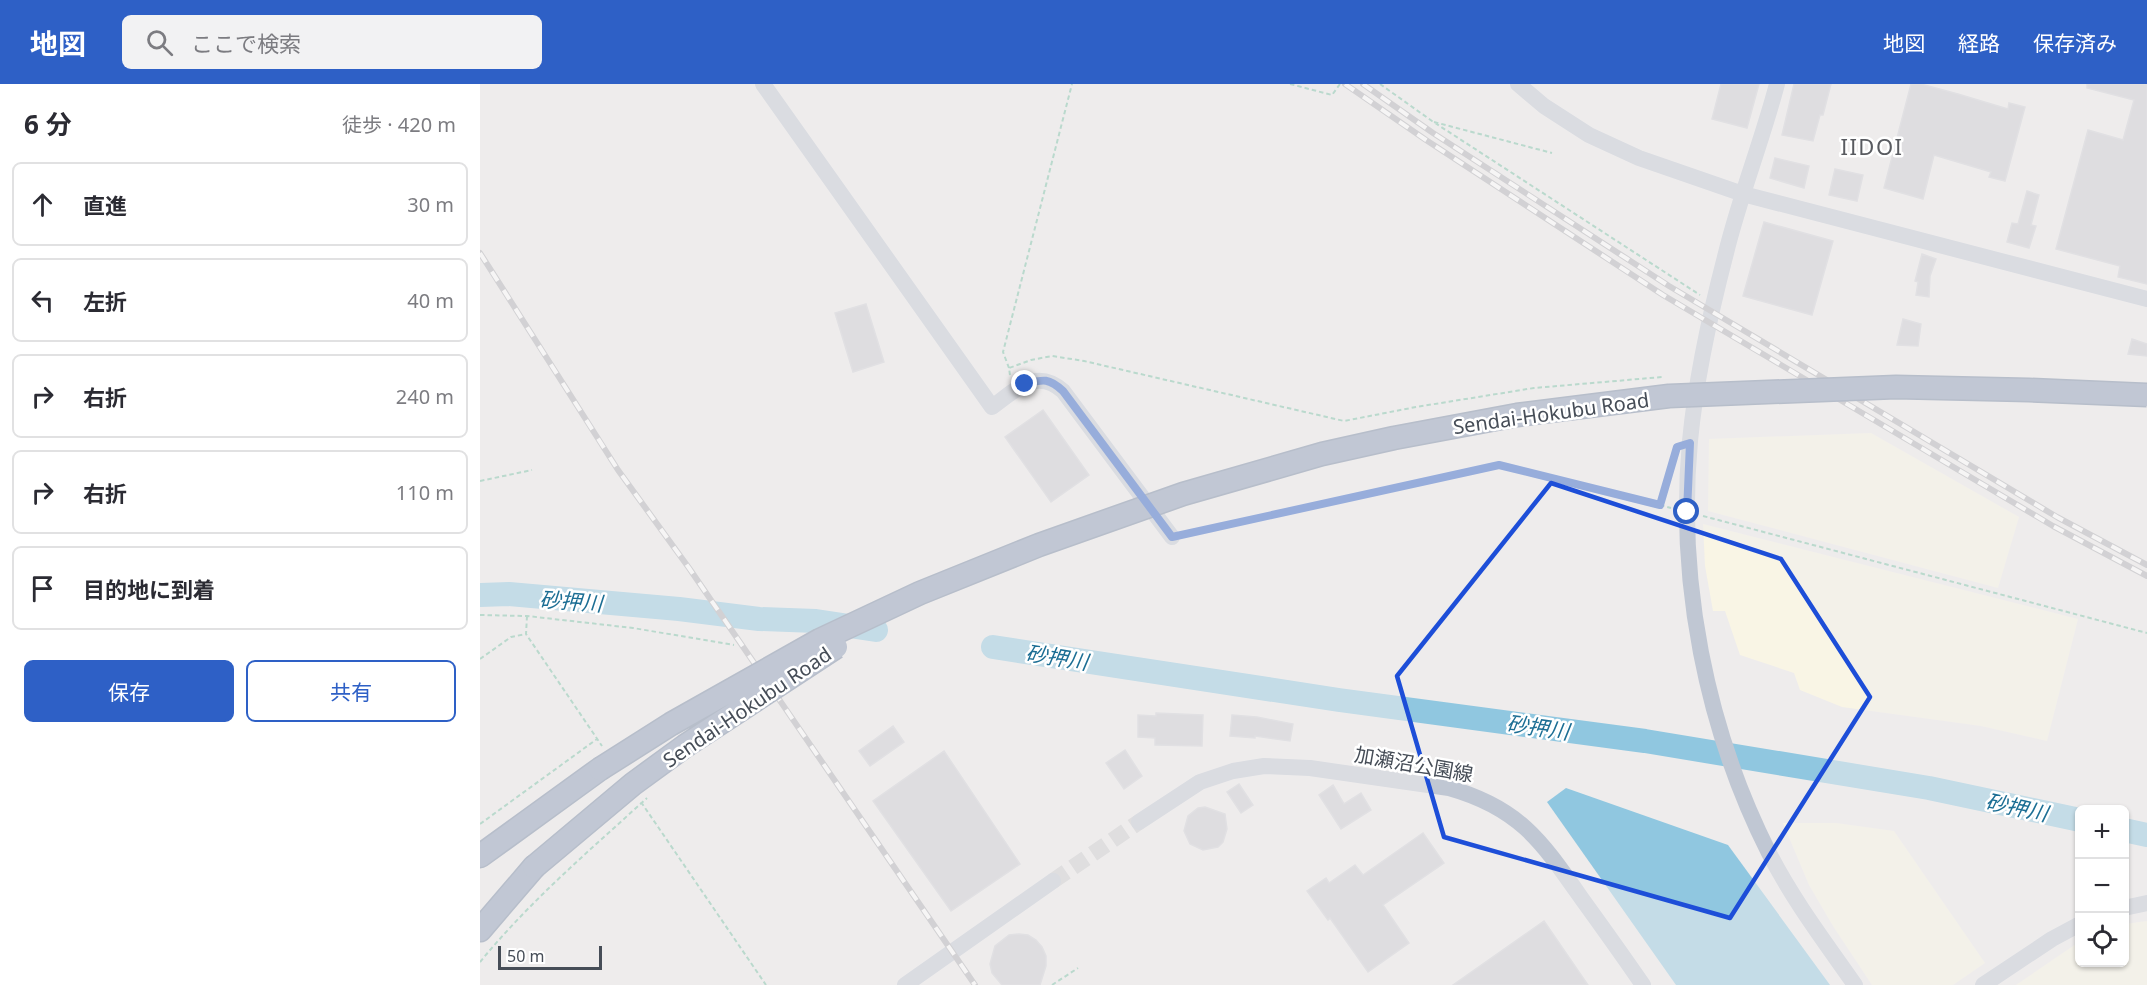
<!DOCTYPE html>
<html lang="ja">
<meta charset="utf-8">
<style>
body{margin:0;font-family:"Noto Sans","Noto Sans JP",sans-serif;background:#f2f2f3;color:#2b2b33}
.controls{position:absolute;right:18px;bottom:18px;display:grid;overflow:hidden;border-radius:9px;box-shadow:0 2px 4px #0004}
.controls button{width:54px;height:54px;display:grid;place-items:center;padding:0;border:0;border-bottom:2px solid #e1e1e2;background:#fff;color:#2b2b33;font:30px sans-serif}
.scale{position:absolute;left:18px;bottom:15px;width:104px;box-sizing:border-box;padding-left:6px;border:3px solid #464d57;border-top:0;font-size:16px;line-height:21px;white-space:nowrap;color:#464d57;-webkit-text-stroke:4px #fff;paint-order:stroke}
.stop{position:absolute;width:18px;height:18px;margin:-14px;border:4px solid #2e60c6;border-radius:50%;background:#fff}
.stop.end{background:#2e60c6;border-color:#fff;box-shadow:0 2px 6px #0008}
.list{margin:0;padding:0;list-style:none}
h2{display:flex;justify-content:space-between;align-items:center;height:78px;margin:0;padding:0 24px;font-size:26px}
h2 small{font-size:20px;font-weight:400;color:#7c7c81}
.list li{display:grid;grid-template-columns:39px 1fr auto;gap:18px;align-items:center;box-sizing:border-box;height:84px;margin:0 12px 12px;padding:0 12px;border:2px solid #e1e1e2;border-radius:9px}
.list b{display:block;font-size:22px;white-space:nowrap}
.list em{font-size:20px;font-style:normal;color:#7c7c81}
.actions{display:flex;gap:12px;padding:18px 24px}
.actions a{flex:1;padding:14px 0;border:2px solid #2e60c6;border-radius:9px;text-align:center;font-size:21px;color:#2e60c6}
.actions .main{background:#2e60c6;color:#fff}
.icon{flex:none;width:33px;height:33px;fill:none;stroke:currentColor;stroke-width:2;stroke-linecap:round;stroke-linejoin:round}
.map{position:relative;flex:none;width:1667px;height:901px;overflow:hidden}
header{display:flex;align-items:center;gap:36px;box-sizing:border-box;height:84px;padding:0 30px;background:#2e60c6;color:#fff}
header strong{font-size:28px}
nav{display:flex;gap:33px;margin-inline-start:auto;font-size:21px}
.search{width:420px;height:54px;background:#f2f2f3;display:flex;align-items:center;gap:15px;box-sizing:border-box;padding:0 21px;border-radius:9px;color:#7c7c81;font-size:22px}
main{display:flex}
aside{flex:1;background:#fff}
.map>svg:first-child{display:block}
.commercial{fill:#f9f5e5}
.water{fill:#90c7e0}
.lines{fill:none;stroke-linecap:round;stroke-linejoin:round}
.river{stroke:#90c7e0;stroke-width:24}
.building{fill:#cacad0;stroke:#d0d1d7;stroke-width:1.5}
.secondary-tunnel{stroke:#ccccce;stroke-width:16;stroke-dasharray:16 8;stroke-linecap:butt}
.highway-casing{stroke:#7485a1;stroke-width:25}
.path{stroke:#7ac1a6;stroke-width:2;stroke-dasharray:4.5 3;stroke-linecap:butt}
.secondary{stroke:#c0c7d3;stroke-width:16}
.highway{stroke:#899ab5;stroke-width:22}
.rail-casing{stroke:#afb0b5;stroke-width:6}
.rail{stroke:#fff;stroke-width:4;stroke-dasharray:11;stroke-linecap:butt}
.highway-bridge-casing{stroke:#7485a1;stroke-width:25;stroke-linecap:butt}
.highway-bridge{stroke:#899ab5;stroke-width:22}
.route{stroke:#2e60c6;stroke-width:8}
.marked{fill:none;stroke:#1d4ed8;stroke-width:4.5;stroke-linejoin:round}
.labels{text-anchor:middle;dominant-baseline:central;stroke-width:5;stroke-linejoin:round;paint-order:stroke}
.street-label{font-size:20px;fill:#464d57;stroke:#fff}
.water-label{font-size:21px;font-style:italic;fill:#1c6e94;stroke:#fff}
.quarter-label{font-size:22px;letter-spacing:1.5px;fill:#595b60;stroke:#fff}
</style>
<header>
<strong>地図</strong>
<div class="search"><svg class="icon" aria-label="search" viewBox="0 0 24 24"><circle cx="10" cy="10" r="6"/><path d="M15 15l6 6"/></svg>ここで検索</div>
<nav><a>地図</a><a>経路</a><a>保存済み</a></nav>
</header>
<main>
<aside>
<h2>6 分<small>徒歩 · 420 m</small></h2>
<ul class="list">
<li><svg class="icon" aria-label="ahead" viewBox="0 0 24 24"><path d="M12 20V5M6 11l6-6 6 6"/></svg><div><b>直進</b></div><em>30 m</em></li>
<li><svg class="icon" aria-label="left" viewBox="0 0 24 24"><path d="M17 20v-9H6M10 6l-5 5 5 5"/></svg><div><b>左折</b></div><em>40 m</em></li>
<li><svg class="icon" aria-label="right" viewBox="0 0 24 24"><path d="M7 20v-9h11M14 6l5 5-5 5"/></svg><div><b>右折</b></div><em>240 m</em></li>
<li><svg class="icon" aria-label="right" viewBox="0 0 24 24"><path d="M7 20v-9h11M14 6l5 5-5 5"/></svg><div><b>右折</b></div><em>110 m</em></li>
<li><svg class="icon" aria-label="arrive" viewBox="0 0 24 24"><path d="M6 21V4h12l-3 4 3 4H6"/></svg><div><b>目的地に到着</b></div></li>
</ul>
<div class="actions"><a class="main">保存</a><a>共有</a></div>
</aside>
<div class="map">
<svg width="1667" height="901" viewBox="0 0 1667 901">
<rect width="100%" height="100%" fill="#eeecec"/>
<path class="commercial" d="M1391 349 1539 433 1518 504 1228 427 1229 355Z
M1223 440 1598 535 1567 657 1501 642 1362 623 1320 606 1314 589 1260 571 1245 527H1233L1225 482Z
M1303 739H1356L1414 747 1505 879 1473 901H1392L1353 842 1329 801Z
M1667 837V901H1536L1599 858 1600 878H1644L1645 840Z"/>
<path class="water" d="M1086 704 1248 761 1350 901H1196L1067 718Z"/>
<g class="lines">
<path class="river" d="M0 511 29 510 199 525 279 535 336 537 396 546
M513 563 859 616 1165 657 1449 704 1600 736
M1644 746 1667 751"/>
</g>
<path class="building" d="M1241 0H1279L1267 44 1232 35Z
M1314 0H1351L1343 31H1340L1333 57 1302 51Z
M1431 0H1441L1478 10 1528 25 1529 19 1545 23 1525 97 1509 93 1511 88 1454 71 1443 115 1404 104Z
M1607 0H1667V200L1638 193 1640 182 1576 165 1608 46 1643 56 1654 16 1607 4Z
M1295 74 1329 82 1324 104 1290 94Z
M1355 85 1383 91 1377 117 1349 111Z
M1547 107 1559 111 1551 141 1556 142 1549 164 1527 158 1532 139 1538 140Z
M1284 138 1353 157 1332 231 1263 212Z
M1442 170 1456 175 1450 192 1449 213 1436 211 1438 198 1435 197Z
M386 220 404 278 373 288 355 229Z
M1423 235 1441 240 1438 262 1417 261Z
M1652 255 1667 260V272L1648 270Z
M563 326 609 391 571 418 525 353Z
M676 629 723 631 722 662 675 661V654L658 653V631L676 632Z
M752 631 777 633 813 640 810 657 775 652V654L750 652Z
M413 642 424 658 390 682 379 667Z
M645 666 662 692 644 705 626 679Z
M464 667 540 780 471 827 393 717Z
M759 700 773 721 761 729 747 708Z
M853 701 864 720 881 709 891 726 861 745 839 711Z
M725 723 745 730 747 745 743 758 738 763 723 766 710 760 704 747 708 732 718 724Z
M943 749 964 779 903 821 929 859 888 888 850 834 848 836 827 807 846 794 849 799 875 781 883 791Z
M1064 837 1108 901H973Z
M539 850 548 851 556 856 562 863 566 872V882L560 901H522L512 889 510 880 515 862 529 851Z"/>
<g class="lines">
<path class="secondary-tunnel" d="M573 797 659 738"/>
<g class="highway-casing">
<path id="highway" d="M0 772 120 685
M0 846 54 783"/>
</g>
<path class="path" d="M810 0 852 11 860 0
M900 0 952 37 1220 211
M954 38 1072 69
M529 284 523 268 592 0
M530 291 529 284 551 276 572 272 604 277 864 337 936 323 1054 304 1182 293
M0 397 52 386
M1180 421 1191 424
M1223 432 1667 549
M707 450 1019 380 1180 421 1192 377
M0 531 47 532 153 544 254 561
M47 532 46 550 122 662
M0 575 31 553 46 550
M161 718 286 901
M0 740 117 655
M0 878C50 817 109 767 167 714
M572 901 598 884"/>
<path class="secondary" d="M283 0 512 323C536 306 556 283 583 307L692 453
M1038 0 1064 22 1109 51 1159 74 1263 110 1667 215
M1297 0C1282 57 1260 112 1246 169 1230 230 1216 294 1210 357 1197 497 1226 644 1289 769 1313 816 1345 858 1375 901
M659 738 720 698 753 687 784 682 830 684 969 704C1040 724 1062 758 1102 815 1123 844 1143 872 1163 901
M1644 824 1667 819
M425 901 573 797
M1503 901 1572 855 1600 840"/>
<use href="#highway" class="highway"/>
<g class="rail-casing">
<path id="rail" d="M865 0 946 56 1183 211 1573 442 1667 492
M883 0 953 49 1189 202 1577 433 1667 481
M0 169 138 386 209 484 495 901"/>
</g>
<use href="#rail" class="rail"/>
<g class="highway-bridge-casing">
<path id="highway-bridge" d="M120 685 191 640 340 556 440 509 559 461 703 410 842 370 914 354 1037 331 1189 312 1416 303 1549 306 1667 311
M54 783 153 700 205 662 356 563"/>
</g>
<use href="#highway-bridge" class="highway-bridge"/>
</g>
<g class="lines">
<path class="route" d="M545 300C564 295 569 294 583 307L692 453 1019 381 1180 421 1197 363 1210 359 1207 428"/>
</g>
<path d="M0 0H1667V901H0ZM1071 399 1301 475 1390 613 1250 834 964 753 917 592Z" fill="#eeecec" fill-opacity=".55" fill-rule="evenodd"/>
<path class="marked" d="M1071 399 1301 475 1390 613 1250 834 964 753 917 592Z"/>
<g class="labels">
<g class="street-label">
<text transform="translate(1071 329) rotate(-8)">Sendai-Hokubu Road</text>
<text transform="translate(267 623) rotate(-34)">Sendai-Hokubu Road</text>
<text transform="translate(934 680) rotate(10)">加瀬沼公園線</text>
</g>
<g class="water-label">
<text transform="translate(91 517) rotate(4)">砂押川</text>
<text transform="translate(577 573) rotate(9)">砂押川</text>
<text transform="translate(1058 643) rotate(8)">砂押川</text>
<text transform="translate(1537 723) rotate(12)">砂押川</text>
</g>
<g class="quarter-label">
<text x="1392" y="62">IIDOI</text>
</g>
</g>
</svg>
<div class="controls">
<button>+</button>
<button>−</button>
<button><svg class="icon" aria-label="locate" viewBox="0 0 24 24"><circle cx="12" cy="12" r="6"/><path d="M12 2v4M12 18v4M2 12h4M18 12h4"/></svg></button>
</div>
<div class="scale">50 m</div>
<div class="stop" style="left:1207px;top:428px"></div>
<div class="stop end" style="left:545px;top:300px"></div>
</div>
</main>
